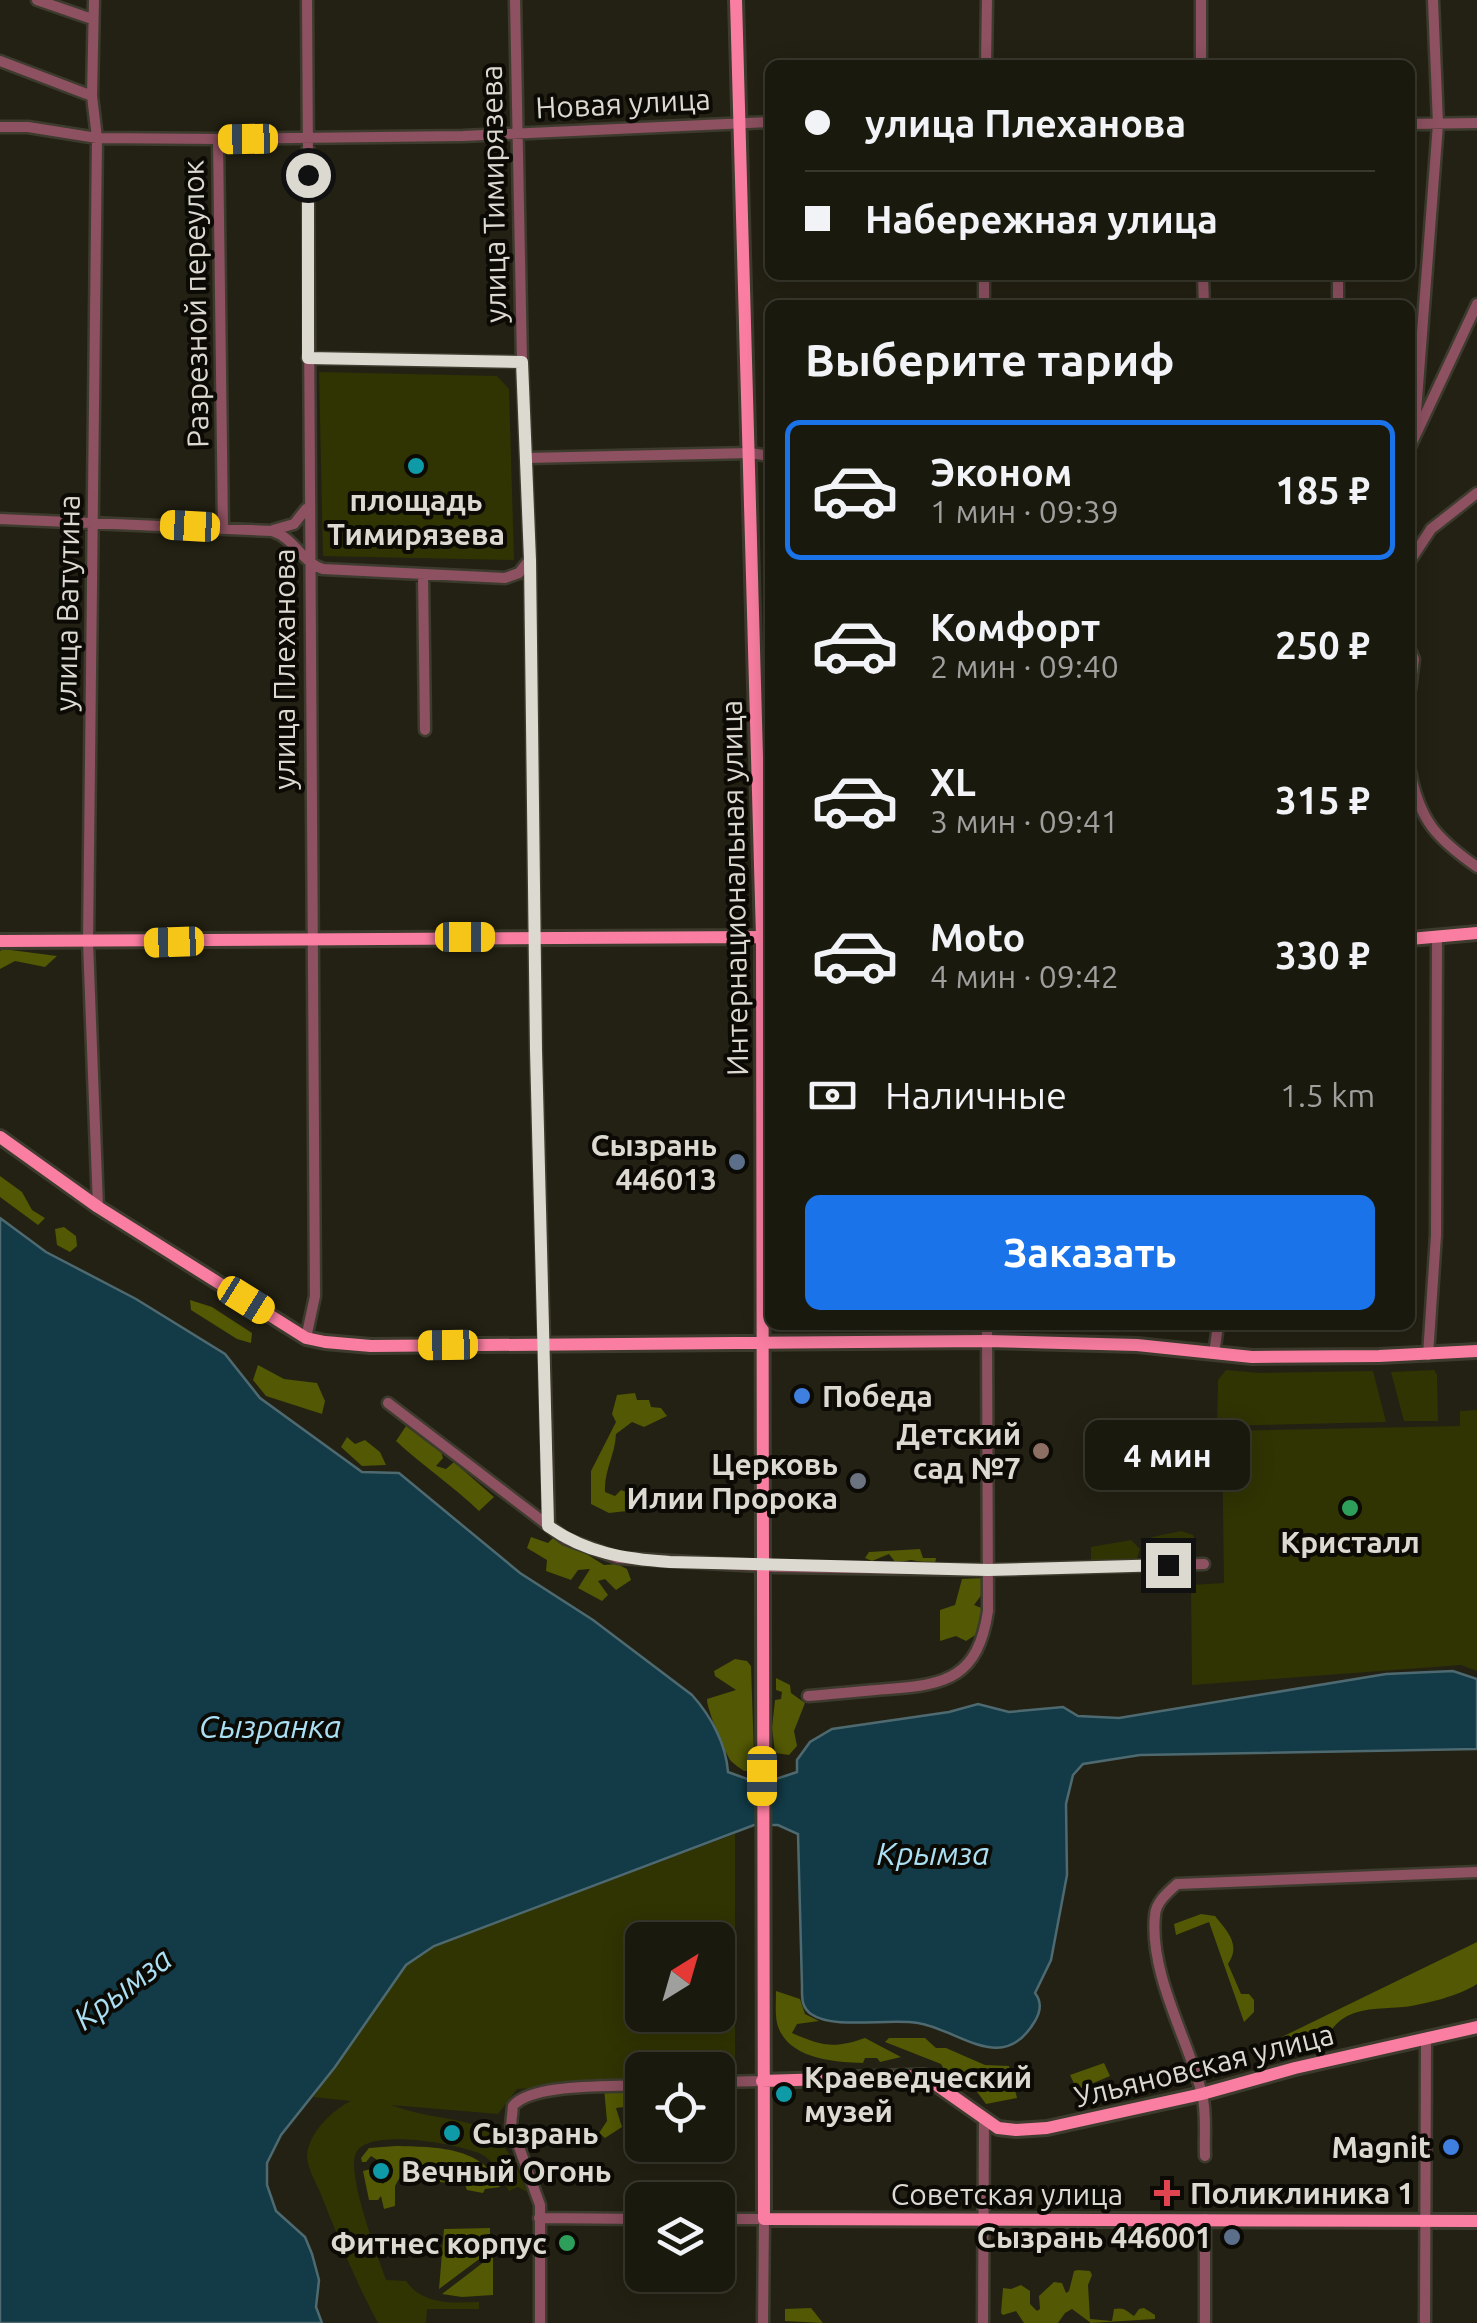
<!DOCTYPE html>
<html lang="ru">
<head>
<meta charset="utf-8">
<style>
	body { margin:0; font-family:Ubuntu,sans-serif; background:#232217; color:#f1f3f6; height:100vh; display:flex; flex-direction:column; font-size:38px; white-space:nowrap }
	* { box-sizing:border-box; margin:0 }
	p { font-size:32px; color:#9fa09e }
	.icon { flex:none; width:55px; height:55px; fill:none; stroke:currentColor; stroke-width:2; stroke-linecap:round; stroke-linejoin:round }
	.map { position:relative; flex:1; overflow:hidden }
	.details { position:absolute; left:765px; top:300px; width:650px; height:1030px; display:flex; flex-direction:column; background:#1a190e; border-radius:15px; box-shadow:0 5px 25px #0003,0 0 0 2px #38382e }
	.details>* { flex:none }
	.top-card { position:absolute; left:765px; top:60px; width:650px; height:220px; border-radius:15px; box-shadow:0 5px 25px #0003,0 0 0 2px #38382e; display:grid; align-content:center; height:220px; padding:0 40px; background:#1a190e }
	.needle { width:65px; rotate:37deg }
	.tools { position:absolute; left:625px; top:1922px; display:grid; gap:20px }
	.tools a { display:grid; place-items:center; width:110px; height:110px; border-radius:15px; background:#1a190e; box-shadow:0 5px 25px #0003,0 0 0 2px #38382e; font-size:50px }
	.end { position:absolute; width:45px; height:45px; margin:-22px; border:12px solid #dbd9d0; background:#111; box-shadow:0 0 0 5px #111 }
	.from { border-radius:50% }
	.bubble { position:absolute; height:70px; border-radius:15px; background:#1a190e; box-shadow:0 5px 25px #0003,0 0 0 2px #38382e; font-size:32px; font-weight:700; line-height:70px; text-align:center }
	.car { position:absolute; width:30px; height:60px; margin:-30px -15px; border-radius:12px; box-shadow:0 0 8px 2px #0007; background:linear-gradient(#f5c518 24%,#345 0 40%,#f5c518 0 76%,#345 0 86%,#f5c518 0) }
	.top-card b { display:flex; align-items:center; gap:35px; height:95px; font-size:38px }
	.top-card b+b { border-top:2px solid #38382e }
	.top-card i { width:25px; height:25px; background:#f1f3f6 }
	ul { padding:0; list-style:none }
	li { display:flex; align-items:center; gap:30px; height:140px; margin:0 20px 15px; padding:0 20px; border:5px solid transparent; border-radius:15px }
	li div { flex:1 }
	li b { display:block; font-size:38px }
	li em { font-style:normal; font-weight:700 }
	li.on { border-color:#1a73e8 }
	li>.icon { width:90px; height:90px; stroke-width:1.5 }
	h2 { padding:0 40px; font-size:45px; line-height:120px }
	.pay { display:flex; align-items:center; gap:25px; height:110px; padding:0 40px; font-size:38px }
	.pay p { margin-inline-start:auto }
	.button { display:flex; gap:20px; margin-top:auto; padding:20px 40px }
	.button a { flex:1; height:115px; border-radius:15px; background:#1a73e8; color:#fff; font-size:40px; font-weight:700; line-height:115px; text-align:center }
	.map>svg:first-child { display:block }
	.green { fill:#303403; fill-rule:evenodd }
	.forest { fill:#525803 }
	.water { fill:#123a47; stroke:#4e6a70; stroke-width:2.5 }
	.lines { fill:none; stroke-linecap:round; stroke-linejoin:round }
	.minor-casing { stroke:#3d3b2d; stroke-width:15 }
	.major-casing { stroke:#3d3b2d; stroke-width:18 }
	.minor { stroke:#8d5161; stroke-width:10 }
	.major { stroke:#fa7ea2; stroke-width:12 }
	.route { stroke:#dbd9d0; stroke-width:12 }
	.culture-dot { fill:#0f9aa8; stroke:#0b0a05; stroke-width:4 }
	.service-dot { fill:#5c6f8a; stroke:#0b0a05; stroke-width:4 }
	.shop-dot { fill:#3f7fe0; stroke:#0b0a05; stroke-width:4 }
	.education-dot { fill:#8d6e63; stroke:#0b0a05; stroke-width:4 }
	.worship-dot { fill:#6b7280; stroke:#0b0a05; stroke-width:4 }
	.leisure-dot { fill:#2e9e5b; stroke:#0b0a05; stroke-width:4 }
	.health-dot { fill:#e0444e; stroke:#0b0a05; stroke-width:4 }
	.labels { text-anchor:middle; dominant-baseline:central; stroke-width:8; stroke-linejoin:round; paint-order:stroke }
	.street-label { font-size:30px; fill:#dbd9d0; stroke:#0b0a05 }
	.poi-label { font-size:30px; font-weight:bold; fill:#dbd9d0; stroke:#0b0a05; text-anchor:end }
	.water-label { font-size:32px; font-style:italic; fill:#abe0f4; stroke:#0b0a05 }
</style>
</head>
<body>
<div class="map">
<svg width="1477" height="2323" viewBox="0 0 1477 2323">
	<rect width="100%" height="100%" fill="#232113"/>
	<!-- green -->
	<path class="green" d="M319,372L497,376L509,389L514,560L323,556Z
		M1226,1370L1260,1373L1373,1371L1386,1422L1217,1426L1218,1380Z
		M1434,1370L1437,1375L1438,1421H1404L1391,1372Z
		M1477,1410V1671L1461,1665L1192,1685L1191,1585L1224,1583L1222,1431L1460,1426V1411Z
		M1181,1531L1193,1535C1198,1545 1197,1551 1189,1559L1162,1561L1150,1554L1148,1545L1152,1537Z
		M1131,1540L1140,1549L1137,1558L1130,1561H1091V1547Z
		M735,1834V2075L718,2077V2070H642V2081L517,2089L498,2114L391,2105C461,2130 496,2104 527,2192L518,2187L509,2191C502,2178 495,2161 481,2154C459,2144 368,2127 356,2153C346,2174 378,2257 386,2280L406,2281C423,2305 452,2303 479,2302V2309H427L426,2323H378C355,2281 338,2237 320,2192C315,2181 307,2167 307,2155C309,2133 332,2110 351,2101L313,2097L406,1965L434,1946ZM642,1940H718V2015H642Z"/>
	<!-- forest -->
	<path class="forest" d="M3,949L57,956L45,967L15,961L0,969V951Z
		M0,1176L22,1192L32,1210L45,1218L38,1225L0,1197Z
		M64,1227L76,1236L77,1246L70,1252L57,1245L55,1229Z
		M190,1300L212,1307L252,1333L251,1343L237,1339L191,1310Z
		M258,1365L284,1379L317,1383L325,1401L322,1414L266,1396L253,1380Z
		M635,1393L637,1400H649L651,1407L661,1408L667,1416L644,1427L632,1422L616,1434C615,1456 604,1470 605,1492L615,1496L621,1490L629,1493L632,1500L627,1511L609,1513L591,1504V1471L616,1422L612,1414L617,1395Z
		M406,1426L431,1445L440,1448L443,1458L436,1466L446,1469L454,1462L494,1497L479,1511C453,1486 423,1466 396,1441Z
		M347,1437L355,1444L365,1440L380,1452L386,1465L362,1466L341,1447Z
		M556,1535L604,1565L617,1564L627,1569L631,1580L616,1590L605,1579L598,1581L608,1595L602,1601L578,1588L590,1569L578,1570L571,1580L546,1571L547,1560L527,1548L531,1537L548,1543Z
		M920,1549L923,1558H936L935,1564L911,1560L896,1563L889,1554L872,1561L865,1558L869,1552Z
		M984,1578L983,1593L974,1605L984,1609L977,1634L966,1641L956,1636L940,1641V1610L955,1605L962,1579Z
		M735,1659L747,1661L751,1666L754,1755L751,1771H744C740,1768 735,1765 731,1761C725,1753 706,1707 707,1699L736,1690L715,1676L714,1671Z
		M776,1678L790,1685L791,1693L805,1703L794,1731L797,1746L789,1755L775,1753L772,1728L775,1700L781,1699L782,1692L776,1690Z
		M1201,1914L1215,1916C1228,1932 1241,1945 1228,1964L1241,1994H1249L1254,2000V2012L1244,2022L1209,1922L1176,1935L1174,1924Z
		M1477,1942V1984C1459,1996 1426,2004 1404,2007C1383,2009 1362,2007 1344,2018C1335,2023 1330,2034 1321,2039C1309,2046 1265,2056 1255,2050Z
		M776,1991L800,1999L805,2014L819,2021L797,2024L792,2033C822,2046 834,2049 865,2038L901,2057L880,2062L877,2058H865L863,2063C834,2062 786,2059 777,2023C775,2013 776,2001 776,1991Z
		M889,2038H925L936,2048H946L985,2065L1009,2066L1017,2098L986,2104L975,2089L948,2076L941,2064L885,2042Z
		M1104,2063L1110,2076L1077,2090L1070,2075Z
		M604,2088H642V2105L616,2108L622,2127L605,2138L599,2133L607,2121Z
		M396,2146C434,2147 484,2146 500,2187L485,2189L483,2193L467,2190L465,2185L400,2177L395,2186V2206L384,2209L381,2196L378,2200H369L363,2171L371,2169L372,2176L383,2184L393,2170L371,2156L366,2162H362L361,2158L369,2148Z
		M490,2228V2251L439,2289L444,2229Z
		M493,2255V2295L462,2297L442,2294Z
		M1078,2270L1090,2271L1092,2275L1088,2285L1090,2319L1112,2321L1114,2309C1125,2307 1126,2311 1134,2316L1139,2309L1144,2308L1155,2315V2319L1091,2323L1072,2309L1065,2313L1058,2323H1024L1016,2311L1003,2315L1001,2313L1003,2288L1011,2289L1021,2285L1030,2291V2304L1037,2311L1040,2309L1039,2296L1054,2282L1062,2283L1066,2293L1069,2291L1074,2271Z
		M811,2308L823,2323L785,2321V2309Z"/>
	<!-- water -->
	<path class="water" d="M0,1218L46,1252L136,1299L225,1354L260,1398L362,1472L399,1473L520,1573L593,1620L692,1695C711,1716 726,1744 728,1772L761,1784L797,1772V1760L810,1742L832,1729L949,1712L978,1704L1009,1712L1063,1707L1078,1716L1119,1718L1386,1674L1453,1671L1477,1679V1749L1140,1755L1083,1764L1073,1775L1066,1804L1067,1875L1051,1960L1035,1993C1042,2002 1041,2011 1035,2021C1003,2076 960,2030 918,2023C889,2018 834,2030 811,2014C801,2007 802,1997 802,1986L798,1834L778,1825H754L434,1946L406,1965L335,2067L281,2135L267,2163V2185L276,2211L305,2237L312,2254L319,2280L316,2307L322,2323H0Z"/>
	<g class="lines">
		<defs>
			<path id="minor" d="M37,0L92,19
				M94,0L92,96L97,138L88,942L98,1207
				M515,0L522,362L530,559L536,1051L549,1526
				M0,61L92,96
				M986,65L987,0
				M1201,65V0
				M1410,124L1477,123
				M0,127H28L97,138L218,139L463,136L770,122
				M218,139L223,528
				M1203,275L1204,305
				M984,305V275
				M1338,305V275
				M308,358L522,362
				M1414,438L1438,124L1433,0
				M1410,447L1477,304
				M527,458L750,453L770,456
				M0,519L272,531C295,538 301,562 323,569L505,578L519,573L530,559
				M273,530L294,524L306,509
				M1410,561L1431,529L1477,493
				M423,574L425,730
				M1410,650L1414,659L1410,690
				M1410,771C1420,821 1436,838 1477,867
				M306,1338L315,1296L307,0
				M1214,1354L1218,1325
				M1428,1355L1436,1235L1437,939
				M388,1403L566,1539L618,1558L776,1567L988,1570L1204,1564
				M808,1696C834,1694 861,1691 888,1689C947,1685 978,1677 988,1611L987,1325
				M718,2082L762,2081
				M1205,2156C1204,2137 1207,2113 1202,2094C1188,2039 1149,1974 1155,1915C1156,1902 1168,1892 1177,1884L1477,1872
				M539,2218L642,2219
				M718,2219H764L763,2323
				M540,2323V2205L511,2125L513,2106C531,2083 613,2087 642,2085
				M983,2323L984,2118
				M1205,2323V2219
				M1425,2323L1426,2040"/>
			<path id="major" d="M736,0L762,937L764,2219L1477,2221
				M1410,939L1477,933
				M0,941L767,937
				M0,1137L98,1207L306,1338L325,1342L371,1346L987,1341L1137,1345L1252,1357L1379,1356L1477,1351
				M762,2081L924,2076L998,2128L1016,2130L1047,2128L1202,2094L1295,2068L1477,2027"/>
		</defs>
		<!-- minor casing -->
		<use href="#minor" class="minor-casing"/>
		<!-- major casing -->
		<use href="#major" class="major-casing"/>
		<!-- minor -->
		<use href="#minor" class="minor"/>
		<!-- major -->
		<use href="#major" class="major"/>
	</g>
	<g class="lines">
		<!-- route -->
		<path class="route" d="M308,175V358L522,362L530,560L536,1050L548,1526C586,1553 625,1559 670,1562L988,1570L1168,1565"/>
	</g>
	<!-- markers -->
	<g class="culture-dot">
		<circle cx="416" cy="466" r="10"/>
		<circle cx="784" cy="2094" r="10"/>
		<circle cx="452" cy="2133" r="10"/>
		<circle cx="381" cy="2171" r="10"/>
	</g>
	<g class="service-dot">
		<circle cx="737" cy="1162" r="10"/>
		<circle cx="1232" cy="2237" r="10"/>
	</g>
	<g class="shop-dot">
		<circle cx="802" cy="1396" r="10"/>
		<circle cx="1451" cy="2147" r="10"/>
	</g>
	<circle class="education-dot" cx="1041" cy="1451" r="10"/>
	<circle class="worship-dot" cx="858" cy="1481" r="10"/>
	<g class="leisure-dot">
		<circle cx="1350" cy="1508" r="10"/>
		<circle cx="567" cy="2243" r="10"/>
	</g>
	<path class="health-dot" d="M1162 2178h10v10h10v10h-10v10h-10v-10h-10v-10h10z"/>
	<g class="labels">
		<!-- street labels -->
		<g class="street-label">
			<text transform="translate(623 103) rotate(-3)">Новая улица</text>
			<text transform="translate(493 194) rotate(-91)">улица Тимирязева</text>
			<text transform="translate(195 304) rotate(-91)">Разрезной переулок</text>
			<text transform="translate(67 603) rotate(-89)">улица Ватутина</text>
			<text transform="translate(284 669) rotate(-90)">улица Плеханова</text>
			<text transform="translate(734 888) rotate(-91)">Интернациональная улица</text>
			<text transform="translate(1204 2065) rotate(-14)">Ульяновская улица</text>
			<text x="1007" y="2194">Советская улица</text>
		</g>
		<!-- poi labels -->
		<g class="poi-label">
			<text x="416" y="500" text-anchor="middle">площадь<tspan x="416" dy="34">Тимирязева</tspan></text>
			<text x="717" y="1145">Сызрань<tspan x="717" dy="34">446013</tspan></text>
			<text x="822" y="1396" text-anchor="start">Победа</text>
			<text x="1021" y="1434">Детский<tspan x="1021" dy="34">сад №7</tspan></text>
			<text x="838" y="1464">Церковь<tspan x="838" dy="34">Илии Пророка</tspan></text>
			<text x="1350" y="1542" text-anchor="middle">Кристалл</text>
			<text x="804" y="2077" text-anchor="start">Краеведческий<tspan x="804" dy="34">музей</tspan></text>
			<text x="472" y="2133" text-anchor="start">Сызрань</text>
			<text x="1431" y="2147">Magnit</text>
			<text x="401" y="2171" text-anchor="start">Вечный Огонь</text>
			<text x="1190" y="2193" text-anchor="start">Поликлиника 1</text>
			<text x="1212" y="2237">Сызрань 446001</text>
			<text x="547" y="2243">Фитнес корпус</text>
		</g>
		<!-- water labels -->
		<g class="water-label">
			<text x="270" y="1726">Сызранка</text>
			<text x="933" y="1853">Крымза</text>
			<text transform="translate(122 1988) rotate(-37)">Крымза</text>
		</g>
	</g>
</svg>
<div class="tools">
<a><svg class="needle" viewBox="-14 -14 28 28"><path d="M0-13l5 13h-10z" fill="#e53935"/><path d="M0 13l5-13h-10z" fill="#9fa09e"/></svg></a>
<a><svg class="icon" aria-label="locate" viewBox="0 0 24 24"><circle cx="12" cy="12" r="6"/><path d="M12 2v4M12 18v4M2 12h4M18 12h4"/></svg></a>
<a><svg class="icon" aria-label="layers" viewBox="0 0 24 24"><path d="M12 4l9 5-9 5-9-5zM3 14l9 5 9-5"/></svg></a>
</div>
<i class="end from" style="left:308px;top:175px"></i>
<i class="end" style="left:1168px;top:1565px"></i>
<div class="bubble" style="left:1085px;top:1420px;width:165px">4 мин</div>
<i class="car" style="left:248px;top:139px;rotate:269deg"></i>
<i class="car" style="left:190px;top:526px;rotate:273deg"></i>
<i class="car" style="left:465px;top:937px;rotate:90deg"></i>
<i class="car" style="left:174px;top:942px;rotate:268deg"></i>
<i class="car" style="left:246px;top:1300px;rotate:122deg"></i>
<i class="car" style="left:448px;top:1345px;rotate:269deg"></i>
<i class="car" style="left:762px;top:1776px;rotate:180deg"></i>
<div class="top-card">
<b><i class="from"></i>улица Плеханова</b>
<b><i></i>Набережная улица</b>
</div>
<section class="details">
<h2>Выберите тариф</h2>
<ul>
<li class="on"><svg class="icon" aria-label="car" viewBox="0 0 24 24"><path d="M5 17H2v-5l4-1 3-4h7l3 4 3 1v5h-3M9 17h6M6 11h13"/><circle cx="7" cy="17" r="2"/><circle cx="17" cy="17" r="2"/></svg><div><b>Эконом</b><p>1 мин · 09:39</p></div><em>185 ₽</em></li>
<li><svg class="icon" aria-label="car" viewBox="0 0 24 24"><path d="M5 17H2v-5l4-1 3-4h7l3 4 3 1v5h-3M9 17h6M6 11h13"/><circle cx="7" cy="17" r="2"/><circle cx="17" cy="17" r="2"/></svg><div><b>Комфорт</b><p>2 мин · 09:40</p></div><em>250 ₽</em></li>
<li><svg class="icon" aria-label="car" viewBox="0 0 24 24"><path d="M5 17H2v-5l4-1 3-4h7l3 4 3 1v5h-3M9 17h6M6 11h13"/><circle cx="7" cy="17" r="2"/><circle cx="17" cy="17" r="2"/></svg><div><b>XL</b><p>3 мин · 09:41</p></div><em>315 ₽</em></li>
<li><svg class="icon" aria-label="car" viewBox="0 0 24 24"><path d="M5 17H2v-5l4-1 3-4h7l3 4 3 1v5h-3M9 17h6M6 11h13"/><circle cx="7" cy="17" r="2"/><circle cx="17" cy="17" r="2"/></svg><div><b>Moto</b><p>4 мин · 09:42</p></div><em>330 ₽</em></li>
</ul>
<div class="pay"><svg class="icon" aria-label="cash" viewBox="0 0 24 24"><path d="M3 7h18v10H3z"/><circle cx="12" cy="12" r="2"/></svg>Наличные<p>1.5 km</p></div>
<div class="button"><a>Заказать</a></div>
</section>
</div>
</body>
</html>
